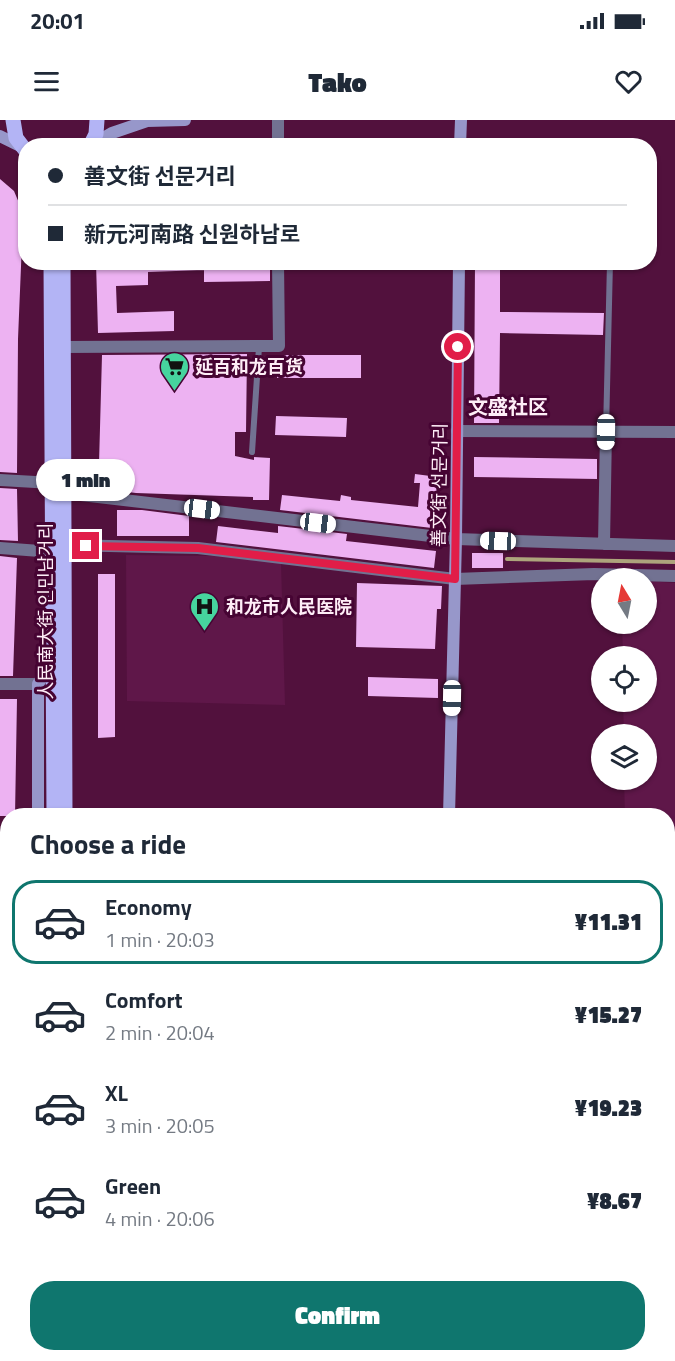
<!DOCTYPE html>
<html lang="en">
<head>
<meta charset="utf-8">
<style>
	body { margin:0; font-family:"Titillium Web","Noto Sans SC","Noto Sans KR",sans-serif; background:#f6f6f7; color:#1f2937; height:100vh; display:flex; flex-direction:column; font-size:22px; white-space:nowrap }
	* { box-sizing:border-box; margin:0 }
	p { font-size:20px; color:#747a83 }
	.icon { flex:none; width:33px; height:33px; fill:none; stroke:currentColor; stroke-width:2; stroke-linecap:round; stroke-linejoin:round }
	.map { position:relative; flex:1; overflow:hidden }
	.sheet { position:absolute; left:0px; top:688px; width:675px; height:554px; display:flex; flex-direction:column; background:#fff; border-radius:24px 24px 0 0; box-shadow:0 2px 4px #0004 }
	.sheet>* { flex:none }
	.guide { position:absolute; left:18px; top:18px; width:639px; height:132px; border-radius:24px; box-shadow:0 2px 4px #0004; display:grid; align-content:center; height:132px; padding:0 30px; background:#fff }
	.needle { width:39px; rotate:350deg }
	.tools { position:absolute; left:591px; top:448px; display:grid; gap:12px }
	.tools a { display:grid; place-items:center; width:66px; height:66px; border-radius:50%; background:#fff; box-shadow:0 2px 4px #0004; font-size:30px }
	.end { position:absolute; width:27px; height:27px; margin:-14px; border:8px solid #e11d48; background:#fff; box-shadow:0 0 0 3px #fff }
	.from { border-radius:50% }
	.bubble { position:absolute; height:42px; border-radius:21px; background:#fff; box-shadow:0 2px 4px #0004; font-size:20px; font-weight:800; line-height:42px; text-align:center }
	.car { position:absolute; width:18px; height:36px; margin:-18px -9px; border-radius:8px; box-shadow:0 0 4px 2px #0007; background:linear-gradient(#fff 24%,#345 0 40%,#fff 0 76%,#345 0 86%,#fff 0) }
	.guide b { display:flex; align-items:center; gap:21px; height:57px; font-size:22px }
	.guide b+b { border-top:2px solid #e0e1e3 }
	.guide i { width:15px; height:15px; background:#1f2937 }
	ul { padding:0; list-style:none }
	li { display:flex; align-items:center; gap:18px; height:84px; margin:0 12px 9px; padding:0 18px; border:3px solid transparent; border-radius:24px }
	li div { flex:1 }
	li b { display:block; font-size:22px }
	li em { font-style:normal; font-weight:800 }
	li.current { border-color:#0f766e }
	li>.icon { width:54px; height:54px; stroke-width:1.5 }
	h2 { padding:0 30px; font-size:27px; line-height:72px }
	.action { display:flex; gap:12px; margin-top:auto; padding:12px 30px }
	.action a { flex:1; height:69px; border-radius:24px; background:#0f766e; color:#fff; font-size:24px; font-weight:800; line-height:69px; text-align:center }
	.status { display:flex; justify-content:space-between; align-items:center; height:42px; padding:0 30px; background:#fff; direction:ltr }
	.status svg { height:16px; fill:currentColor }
	header { display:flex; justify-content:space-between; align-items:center; height:78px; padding:0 30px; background:#fff; font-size:27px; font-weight:800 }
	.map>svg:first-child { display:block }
	.built { fill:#5f1749 }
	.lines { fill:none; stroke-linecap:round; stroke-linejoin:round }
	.stream { stroke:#ada47c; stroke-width:4 }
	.building { fill:#edb2f2 }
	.lane { stroke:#727292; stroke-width:6 }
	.street { stroke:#727292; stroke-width:12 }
	.secondary { stroke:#9797ca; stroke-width:12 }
	.primary { stroke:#b3b4f5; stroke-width:15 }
	.route { stroke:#e11d48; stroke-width:8 }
	.labels { text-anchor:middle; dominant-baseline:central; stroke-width:6; stroke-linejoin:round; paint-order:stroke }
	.poi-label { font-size:18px; font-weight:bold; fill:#feeef7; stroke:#460433; text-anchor:start }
	.street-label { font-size:18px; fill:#feeef7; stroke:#460433 }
	.neighbourhood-label { font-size:20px; font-weight:bold; fill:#feeef7; stroke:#460433 }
</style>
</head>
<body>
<div class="status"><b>20:01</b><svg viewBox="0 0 49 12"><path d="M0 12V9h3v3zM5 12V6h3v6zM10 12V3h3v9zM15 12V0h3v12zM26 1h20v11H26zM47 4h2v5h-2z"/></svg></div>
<header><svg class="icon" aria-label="menu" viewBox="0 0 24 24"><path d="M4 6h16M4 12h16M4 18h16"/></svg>Tako<svg class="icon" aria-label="heart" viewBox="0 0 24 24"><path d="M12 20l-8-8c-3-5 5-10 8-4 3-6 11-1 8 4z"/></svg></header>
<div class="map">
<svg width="675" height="1241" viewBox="0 0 675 1241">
	<rect width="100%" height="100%" fill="#52113d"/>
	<!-- built -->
	<path class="built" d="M126,435L213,436L281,443L285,585L127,581Z
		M647,461L675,463V838L668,854V696H625L624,660H646V615H624L623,582H646V537H623L622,504H646Z"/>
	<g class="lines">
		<!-- stream -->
		<path class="stream" d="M507,439L675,442"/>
	</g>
	<!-- building -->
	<path class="building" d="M0,59L14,71L22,90L23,98L18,219L17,353L0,352Z
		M96,142H204V150L148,152V165L116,166L117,193L174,191V211L98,213Z
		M204,142H270V161L204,162Z
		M475,142H500V192L604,193L603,215L500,213L499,303H474Z
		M247,234L246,312H235V336L254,340V337L270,338L269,380H253V377L136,373L112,370L104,363L100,356L99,344L102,235Z
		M277,235H361V258H277Z
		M276,296L347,298L346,317L275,315Z
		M474,337L597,339V359L474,357Z
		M415,354L438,357L432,408L280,390L282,375L340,381L341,375L351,377V380L418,387L420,363H414Z
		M0,368L17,369L18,421L0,420Z
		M117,390H142L189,396V416H117Z
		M218,406L278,413V406L347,414L346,421L436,431L434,448L216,422Z
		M472,433H503V448H472Z
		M0,436L17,438L13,556H0Z
		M98,454H115V617L98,618Z
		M357,463L442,466L441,489H437L435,529L356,527Z
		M368,557L438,559V578L368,576Z
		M0,579H17L15,696H0Z"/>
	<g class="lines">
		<!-- lane -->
		<path class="lane" d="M606,311L610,142
			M252,332L259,227"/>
		<!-- street -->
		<path class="street" d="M278,0V26
			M63,227L279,226L278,142
			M457,311L675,312
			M0,360L53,363
			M64,373L456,419L675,426
			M604,424L606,312
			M64,425L198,428L455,459L594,454L675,456
			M0,428L53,432
			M0,564H38
			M0,1124H8
			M668,1211L675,1203
			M474,1234L508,1241
			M219,1241V1234
			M245,1241L302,1234
			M391,1241L392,1234
			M611,1241L635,1234"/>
		<!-- secondary -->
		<path class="secondary" d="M0,16L22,27
			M90,26L112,13L147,1L185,0
			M460,26L461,0
			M38,696V564L53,540
			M449,696L456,419L459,142
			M668,870H675
			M0,882H8
			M38,1241V1234"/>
		<!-- primary -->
		<path class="primary" d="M13,0L16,18L26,31
			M90,26L96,14L97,0
			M51,142L54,696
			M63,142L65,696
			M54,1234V1241
			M65,1241V1234"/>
	</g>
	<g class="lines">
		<!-- route -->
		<path class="route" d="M86,426L198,428L455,459L458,227"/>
	</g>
	<!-- icons -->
	<defs>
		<symbol id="supermarket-pin" viewBox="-11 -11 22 30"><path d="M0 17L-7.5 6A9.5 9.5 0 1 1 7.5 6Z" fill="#46d49e" stroke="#460433"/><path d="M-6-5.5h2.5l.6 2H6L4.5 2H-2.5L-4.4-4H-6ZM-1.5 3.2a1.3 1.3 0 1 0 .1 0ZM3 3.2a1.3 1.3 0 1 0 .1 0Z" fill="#111"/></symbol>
		<symbol id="hospital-pin" viewBox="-11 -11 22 30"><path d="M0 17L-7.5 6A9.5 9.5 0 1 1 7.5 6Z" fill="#46d49e" stroke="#460433"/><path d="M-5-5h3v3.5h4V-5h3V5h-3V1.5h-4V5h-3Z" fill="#111"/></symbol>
	</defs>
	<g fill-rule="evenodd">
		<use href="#supermarket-pin" x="158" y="230" width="33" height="45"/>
		<use href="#hospital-pin" x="188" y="470" width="33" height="45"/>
	</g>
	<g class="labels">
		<!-- poi labels -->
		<g class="poi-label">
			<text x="195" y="246">延百和龙百货</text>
			<text x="226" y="486">和龙市人民医院</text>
		</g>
		<!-- street labels -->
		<g class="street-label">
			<text transform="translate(439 365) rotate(-89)">善文街 선문거리</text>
			<text transform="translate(45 491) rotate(-90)">人民南大街 인민남거리</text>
		</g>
		<!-- neighbourhood labels -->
		<g class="neighbourhood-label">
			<text x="508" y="286">文盛社区</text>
		</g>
	</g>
</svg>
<div class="tools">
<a><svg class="needle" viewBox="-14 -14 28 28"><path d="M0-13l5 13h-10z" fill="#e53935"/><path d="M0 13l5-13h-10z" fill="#747a83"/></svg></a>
<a><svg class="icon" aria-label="locate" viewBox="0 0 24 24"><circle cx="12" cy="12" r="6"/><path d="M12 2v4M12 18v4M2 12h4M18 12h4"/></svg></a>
<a><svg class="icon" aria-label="layers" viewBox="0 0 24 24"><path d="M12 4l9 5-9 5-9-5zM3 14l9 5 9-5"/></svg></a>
</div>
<i class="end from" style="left:458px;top:227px"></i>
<i class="end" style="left:86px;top:426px"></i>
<div class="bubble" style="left:36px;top:339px;width:99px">1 min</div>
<i class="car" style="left:606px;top:312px;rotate:181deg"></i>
<i class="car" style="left:202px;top:389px;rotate:97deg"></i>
<i class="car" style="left:318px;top:403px;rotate:97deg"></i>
<i class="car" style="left:498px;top:421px;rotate:272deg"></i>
<i class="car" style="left:452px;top:578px;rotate:181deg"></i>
<div class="guide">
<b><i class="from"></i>善文街 선문거리</b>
<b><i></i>新元河南路 신원하남로</b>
</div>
<section class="sheet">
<h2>Choose a ride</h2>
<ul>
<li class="current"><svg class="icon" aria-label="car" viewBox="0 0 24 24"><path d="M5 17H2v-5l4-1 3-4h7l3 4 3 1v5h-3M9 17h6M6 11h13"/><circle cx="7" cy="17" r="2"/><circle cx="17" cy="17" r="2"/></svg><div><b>Economy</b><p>1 min · 20:03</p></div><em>¥11.31</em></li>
<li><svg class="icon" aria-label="car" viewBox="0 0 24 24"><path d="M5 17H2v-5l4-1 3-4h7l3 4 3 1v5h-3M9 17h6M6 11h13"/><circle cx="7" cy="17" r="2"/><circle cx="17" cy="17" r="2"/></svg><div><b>Comfort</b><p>2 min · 20:04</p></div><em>¥15.27</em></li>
<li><svg class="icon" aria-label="car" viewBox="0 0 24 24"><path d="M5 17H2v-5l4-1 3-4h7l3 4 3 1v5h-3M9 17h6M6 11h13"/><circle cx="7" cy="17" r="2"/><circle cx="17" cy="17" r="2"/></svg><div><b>XL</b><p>3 min · 20:05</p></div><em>¥19.23</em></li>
<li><svg class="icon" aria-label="car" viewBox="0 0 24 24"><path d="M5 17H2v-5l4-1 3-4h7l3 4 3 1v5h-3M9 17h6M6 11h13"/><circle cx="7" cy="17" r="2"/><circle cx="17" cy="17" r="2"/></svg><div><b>Green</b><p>4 min · 20:06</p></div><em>¥8.67</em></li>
</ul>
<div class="action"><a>Confirm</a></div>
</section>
</div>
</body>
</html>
